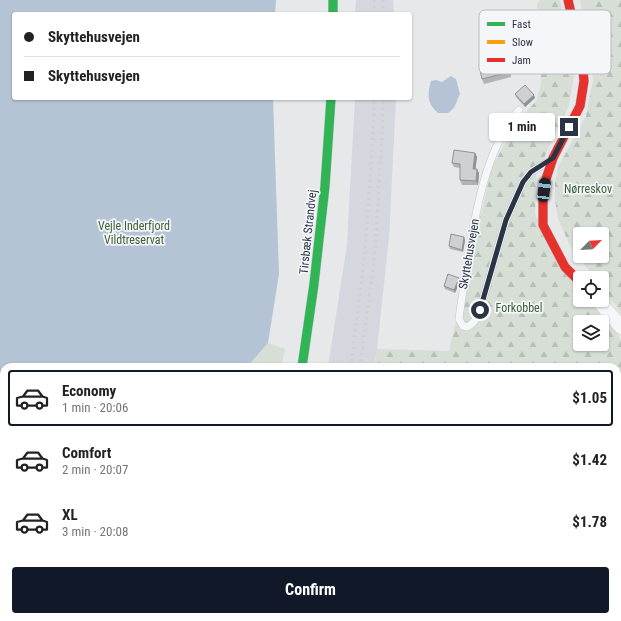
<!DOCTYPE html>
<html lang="en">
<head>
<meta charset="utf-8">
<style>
	body { margin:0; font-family:"Roboto Condensed",sans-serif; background:#f6f6f6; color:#222; height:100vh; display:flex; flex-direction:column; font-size:15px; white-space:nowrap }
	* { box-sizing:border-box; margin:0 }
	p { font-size:13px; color:#767676 }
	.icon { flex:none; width:22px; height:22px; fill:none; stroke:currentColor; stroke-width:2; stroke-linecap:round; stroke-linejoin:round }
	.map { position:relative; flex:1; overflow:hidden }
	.details { position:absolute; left:0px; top:363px; width:621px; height:258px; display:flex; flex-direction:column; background:#fff; border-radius:12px 12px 0 0; box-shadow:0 1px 3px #0004 }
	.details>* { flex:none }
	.guide { position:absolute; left:12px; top:12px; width:400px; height:88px; border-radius:4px; box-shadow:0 1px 3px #0004; display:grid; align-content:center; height:88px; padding:0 12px; background:#fff }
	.needle { width:26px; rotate:66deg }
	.buttons { position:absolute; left:573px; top:227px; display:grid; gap:8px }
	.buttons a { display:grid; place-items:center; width:36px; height:36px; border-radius:4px; background:#fff; box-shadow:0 1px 3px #0004; font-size:20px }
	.end { position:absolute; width:18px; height:18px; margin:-9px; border:5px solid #2b3445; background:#fff; box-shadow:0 0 0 2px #fff }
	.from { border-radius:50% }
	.bubble { position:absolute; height:28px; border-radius:4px; background:#fff; box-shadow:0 1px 3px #0004; font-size:13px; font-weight:700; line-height:28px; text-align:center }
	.car { position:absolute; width:12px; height:24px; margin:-12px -6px; border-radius:5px; box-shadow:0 0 3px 1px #0007; background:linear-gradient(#222 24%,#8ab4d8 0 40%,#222 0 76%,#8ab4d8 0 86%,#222 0) }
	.guide b { display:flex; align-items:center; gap:14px; height:38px; font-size:15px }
	.guide b+b { border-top:1px solid #e0e0e0 }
	.guide i { width:10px; height:10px; background:#222 }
	ul { padding:7px 0 0; list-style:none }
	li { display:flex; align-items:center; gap:12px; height:56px; margin:0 8px 6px; padding:0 4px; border:2px solid transparent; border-radius:4px }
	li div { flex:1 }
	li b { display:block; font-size:15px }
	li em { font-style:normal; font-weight:700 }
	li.active { border-color:#111827 }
	li>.icon { width:36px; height:36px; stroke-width:1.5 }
	.cta { display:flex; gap:8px; margin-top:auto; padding:8px 12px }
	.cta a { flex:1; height:46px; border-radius:4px; background:#111827; color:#fff; font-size:16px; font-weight:700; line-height:46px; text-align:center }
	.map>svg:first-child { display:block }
	.built { fill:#d4d7dd }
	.forest { fill:url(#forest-firs); fill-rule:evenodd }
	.green { fill:#d6ded6 }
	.water { fill:#b4c4d5 }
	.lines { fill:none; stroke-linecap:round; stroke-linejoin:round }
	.lane-casing { stroke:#c4c6c8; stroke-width:8 }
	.street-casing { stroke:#c4c6c8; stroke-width:15 }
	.fast-casing { stroke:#c4c6c8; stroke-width:10 }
	.slow-casing { stroke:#c4c6c8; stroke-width:10 }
	.jam-casing { stroke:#c4c6c8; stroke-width:10 }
	.lane { stroke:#f5f6f7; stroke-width:7 }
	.street { stroke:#f5f6f7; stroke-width:14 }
	.fast { stroke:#30b455; stroke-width:9 }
	.slow { stroke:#ff9f0a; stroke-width:9 }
	.jam { stroke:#e5322d; stroke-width:9 }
	.rail { stroke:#cecfd2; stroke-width:3; stroke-dasharray:2 4; stroke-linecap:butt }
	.wall { fill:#b1b3b5 }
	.shaded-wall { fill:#909294 }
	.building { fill:#ced0d3; stroke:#909294 }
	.route { stroke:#2b3445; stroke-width:5 }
	.labels { text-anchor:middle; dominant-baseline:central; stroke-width:3.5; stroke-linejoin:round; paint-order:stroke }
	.park-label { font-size:12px; fill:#3f6138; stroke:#f4f6f9 }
	.street-label { font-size:12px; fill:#2b3445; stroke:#f4f6f9 }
	.key { fill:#f4f6f9; stroke:#b8bcc3; stroke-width:1 }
	.key-label { font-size:11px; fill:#2b3445 }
</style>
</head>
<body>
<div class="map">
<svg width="621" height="621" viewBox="0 0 621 621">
	<defs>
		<pattern id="forest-firs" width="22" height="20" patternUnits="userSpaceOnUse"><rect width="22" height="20" fill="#d6ded6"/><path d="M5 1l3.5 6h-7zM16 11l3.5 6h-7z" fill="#b8bfb9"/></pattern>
	</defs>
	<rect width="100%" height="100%" fill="#e6e8ea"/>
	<!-- built -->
	<path class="built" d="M356,0H393L394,14H355Z
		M355,98H396L389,237L377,349L374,367H328L347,245Z
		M281,617H322L321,621H280Z"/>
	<!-- forest -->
	<path class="forest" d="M540,0H560L570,43L574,75L569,105L536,175L535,214L580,289V300H590L616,331L621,341V461L617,470V367H374L377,349L449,351L492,167L517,122L537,100L541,82L537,4ZM580,322H602V344H580Z
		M580,0H621V313L602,287V278H595L571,248L558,219L555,200V183L558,167L586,116L593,80L590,51ZM580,234H602V256H580Z
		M322,617H607V621H321Z"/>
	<!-- green -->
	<path class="green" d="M268,343L285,349L281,367H247Z
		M392,617H617L621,621H383Z"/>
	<!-- water -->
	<path class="water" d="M0,0H276L275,14H14V98H273L279,274L268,343L247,367H4V561L0,564Z
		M451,76L456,79L460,94L454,108L448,113H438C427,103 427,95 431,81L436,80L442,82Z"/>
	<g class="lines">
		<defs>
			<path id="lane" d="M519,110C486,148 475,213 468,262C465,281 461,300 459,319L463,326L466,327C474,325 477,317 480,310L506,220L523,182L531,172L548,162"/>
			<path id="street" d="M598,300L621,327"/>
			<path id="fast" d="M333,0V14
				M302,367L314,284L325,186L331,98"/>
			<path id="slow" d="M247,621L248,617"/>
			<path id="jam" d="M568,0L582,60L584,81L580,106L553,158L546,179L543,200V225L565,267L580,282
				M618,621L621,515"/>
		</defs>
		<!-- lane casing -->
		<use href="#lane" class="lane-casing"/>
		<!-- street casing -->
		<use href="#street" class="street-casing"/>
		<!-- fast casing -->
		<use href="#fast" class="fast-casing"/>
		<!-- slow casing -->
		<use href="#slow" class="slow-casing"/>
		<!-- jam casing -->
		<use href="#jam" class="jam-casing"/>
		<!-- lane -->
		<use href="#lane" class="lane"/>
		<!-- street -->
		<use href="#street" class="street"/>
		<!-- fast -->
		<use href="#fast" class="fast"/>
		<!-- slow -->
		<use href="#slow" class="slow"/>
		<!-- jam -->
		<use href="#jam" class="jam"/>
		<!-- rail -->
		<path class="rail" d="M374,0V14
			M383,0V14
			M351,367L365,252L374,120V98
			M360,367L375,252L383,118V98
			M297,621L298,617
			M307,621L308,617"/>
	</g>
	<!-- wall -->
	<path class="wall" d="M506,54L511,77L484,84L482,79L484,64Z
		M515,94L535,98L525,107L516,97Z
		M475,153L477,157L475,169L479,173L478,185H462L460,180V168L454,167L452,163Z
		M464,237L465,240L463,252L450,249L449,246Z
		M459,278L460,281L455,293L445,289L444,286Z"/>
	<!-- shaded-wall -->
	<path class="shaded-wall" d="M504,48L506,54L511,77L509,72Z
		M534,95L535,98L525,107L524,104Z
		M475,153L477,157L475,173L473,169Z
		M477,169L479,173L478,185L476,181Z
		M464,237L465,240L463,252L462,250Z
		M459,278L460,281L455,293L454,290Z"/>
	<!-- building -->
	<path class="building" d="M504,48L509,72L482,79L479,65L484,64L482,55Z
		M525,85L534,95L524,104L515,94Z
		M454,150L475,153L473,169H477L476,181L460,180V164L452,163Z
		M451,234L464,237L462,250L449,246Z
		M448,274L459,278L454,290L444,286Z
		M159,617H213L215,621H157Z"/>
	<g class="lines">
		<!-- route -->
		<path class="route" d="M480,310L506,220L523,182L531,172L553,158L569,127"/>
	</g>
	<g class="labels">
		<!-- park labels -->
		<g class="park-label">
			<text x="588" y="189">Nørreskov</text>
			<text x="134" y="226">Vejle Inderfjord<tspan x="134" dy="14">Vildtreservat</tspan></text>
			<text x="519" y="308">Forkobbel</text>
		</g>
		<!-- street labels -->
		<g class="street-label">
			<text transform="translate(308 232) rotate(-84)">Tirsbæk Strandvej</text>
			<text transform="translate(469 254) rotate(-80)">Skyttehusvejen</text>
		</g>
	</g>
	<!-- legend -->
	<rect x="479" y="10" width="132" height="64" rx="6" class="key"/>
	<rect x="487" y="22" width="18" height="4" fill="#30b455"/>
	<rect x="487" y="40" width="18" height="4" fill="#ff9f0a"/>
	<rect x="487" y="58" width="18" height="4" fill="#e5322d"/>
	<g class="key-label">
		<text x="512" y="28">Fast</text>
		<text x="512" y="46">Slow</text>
		<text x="512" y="64">Jam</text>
	</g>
</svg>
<div class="buttons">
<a><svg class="needle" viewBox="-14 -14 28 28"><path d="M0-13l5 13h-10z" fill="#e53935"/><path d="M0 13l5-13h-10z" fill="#767676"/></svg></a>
<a><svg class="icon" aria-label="locate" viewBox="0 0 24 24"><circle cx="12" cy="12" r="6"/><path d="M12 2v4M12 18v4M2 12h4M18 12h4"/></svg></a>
<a><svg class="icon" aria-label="layers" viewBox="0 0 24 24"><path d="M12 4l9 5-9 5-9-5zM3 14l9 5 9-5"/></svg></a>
</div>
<i class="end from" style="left:480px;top:310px"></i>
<i class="end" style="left:569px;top:127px"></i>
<div class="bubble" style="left:489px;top:113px;width:66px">1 min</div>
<i class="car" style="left:544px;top:190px;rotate:7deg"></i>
<div class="guide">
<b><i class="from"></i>Skyttehusvejen</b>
<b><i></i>Skyttehusvejen</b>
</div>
<section class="details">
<ul>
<li class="active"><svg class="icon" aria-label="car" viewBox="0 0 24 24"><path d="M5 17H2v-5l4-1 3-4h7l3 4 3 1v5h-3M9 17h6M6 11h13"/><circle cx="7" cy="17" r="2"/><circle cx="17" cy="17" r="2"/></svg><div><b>Economy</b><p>1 min · 20:06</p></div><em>$1.05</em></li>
<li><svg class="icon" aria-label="car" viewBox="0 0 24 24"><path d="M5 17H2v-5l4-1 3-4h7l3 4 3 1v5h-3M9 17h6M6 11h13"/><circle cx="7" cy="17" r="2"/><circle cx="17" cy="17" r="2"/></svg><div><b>Comfort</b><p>2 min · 20:07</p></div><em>$1.42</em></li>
<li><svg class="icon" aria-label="car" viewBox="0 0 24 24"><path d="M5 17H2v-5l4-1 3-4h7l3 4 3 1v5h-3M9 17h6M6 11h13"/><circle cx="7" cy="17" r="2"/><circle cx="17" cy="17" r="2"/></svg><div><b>XL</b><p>3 min · 20:08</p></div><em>$1.78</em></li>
</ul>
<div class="cta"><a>Confirm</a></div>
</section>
</div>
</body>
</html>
